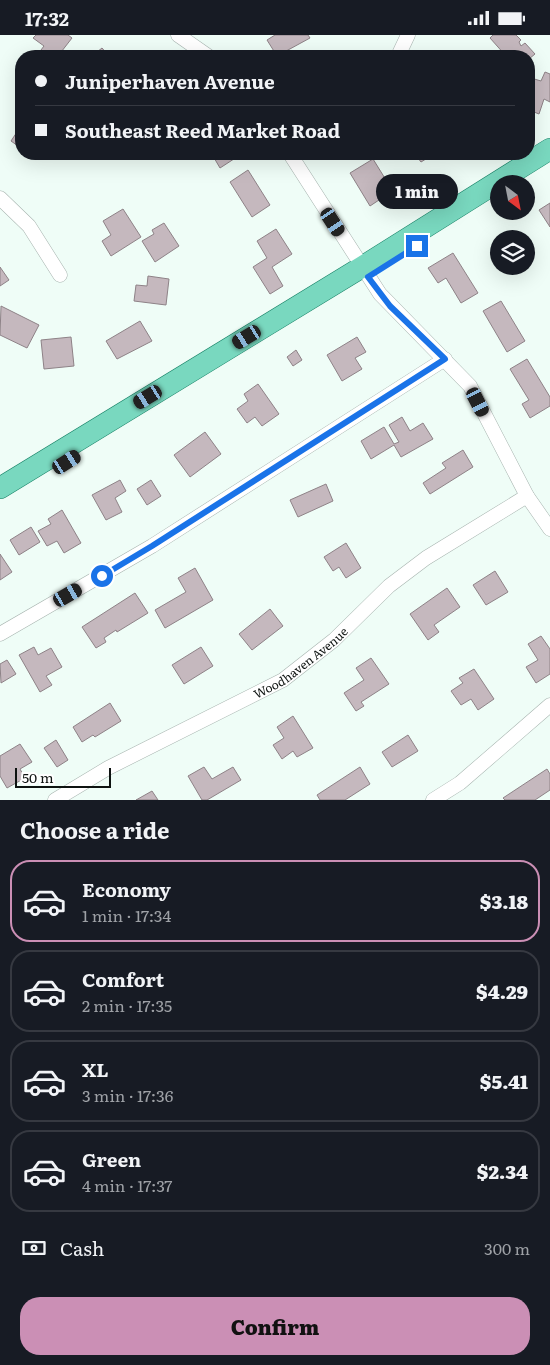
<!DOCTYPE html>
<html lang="en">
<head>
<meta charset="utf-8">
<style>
	body { margin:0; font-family:Literata,serif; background:#20242c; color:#f1f3f6; height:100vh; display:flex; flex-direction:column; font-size:19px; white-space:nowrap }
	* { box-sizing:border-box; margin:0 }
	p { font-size:16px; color:#9ea1a6 }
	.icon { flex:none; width:28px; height:28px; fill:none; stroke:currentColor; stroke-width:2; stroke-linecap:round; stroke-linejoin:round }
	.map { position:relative; height:765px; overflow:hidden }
	.drawer { display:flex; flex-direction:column; background:#171b24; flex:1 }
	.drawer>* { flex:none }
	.hud { position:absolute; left:15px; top:15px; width:520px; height:110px; border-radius:20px; box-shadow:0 5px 20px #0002; display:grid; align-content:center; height:110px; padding:0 20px; background:#171b24 }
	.needle { width:32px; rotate:148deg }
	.tools { position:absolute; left:490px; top:140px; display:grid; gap:10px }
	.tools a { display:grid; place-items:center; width:45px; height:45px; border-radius:50%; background:#171b24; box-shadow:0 5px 20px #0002; font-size:25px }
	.scale { position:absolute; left:15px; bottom:12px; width:96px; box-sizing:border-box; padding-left:5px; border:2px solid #0e1311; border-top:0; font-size:14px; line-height:18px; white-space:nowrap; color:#0e1311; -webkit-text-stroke:4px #fff; paint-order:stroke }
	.end { position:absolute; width:22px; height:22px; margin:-11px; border:6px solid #1a73e8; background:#fff; box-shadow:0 0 0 2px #fff }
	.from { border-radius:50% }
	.bubble { position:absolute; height:35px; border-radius:18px; background:#171b24; box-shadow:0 5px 20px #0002; font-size:16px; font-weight:800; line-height:35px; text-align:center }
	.car { position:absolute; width:15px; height:30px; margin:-15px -8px; border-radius:6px; box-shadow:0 0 4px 1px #0007; background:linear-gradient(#222 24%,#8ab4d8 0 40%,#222 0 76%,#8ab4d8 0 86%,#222 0) }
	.hud b { display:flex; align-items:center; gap:18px; height:48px; font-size:19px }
	.hud b+b { border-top:1px solid #363941 }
	.hud i { width:12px; height:12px; background:#f1f3f6 }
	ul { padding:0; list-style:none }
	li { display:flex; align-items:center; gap:15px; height:82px; margin:0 10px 8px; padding:0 10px; border:2px solid #363941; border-radius:20px }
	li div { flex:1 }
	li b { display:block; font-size:19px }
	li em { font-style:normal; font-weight:800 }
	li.selected { border-color:#cb8fb5 }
	li>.icon { width:45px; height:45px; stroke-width:1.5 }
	h2 { padding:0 20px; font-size:22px; line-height:60px }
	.pay { display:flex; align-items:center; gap:12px; height:55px; padding:0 20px; font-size:19px }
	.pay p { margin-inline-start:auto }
	.button { display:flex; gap:10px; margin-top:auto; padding:10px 20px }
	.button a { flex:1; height:58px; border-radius:20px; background:#cb8fb5; color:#111; font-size:20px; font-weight:800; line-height:58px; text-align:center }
	.status { display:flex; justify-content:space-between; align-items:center; height:35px; padding:0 25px; background:#171b24; direction:ltr }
	.status svg { height:14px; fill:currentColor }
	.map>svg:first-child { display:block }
	.building { fill:#c5b8be; stroke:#8e8287 }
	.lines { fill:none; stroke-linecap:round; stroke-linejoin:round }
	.street-casing { stroke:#a6b3ae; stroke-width:15 }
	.primary-casing { stroke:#198267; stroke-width:22 }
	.street { stroke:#fff; stroke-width:14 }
	.primary { stroke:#79d8bf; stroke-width:21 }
	.route { stroke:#1a73e8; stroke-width:6 }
	.labels { text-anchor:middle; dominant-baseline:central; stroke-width:4.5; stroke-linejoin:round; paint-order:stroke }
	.street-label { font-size:12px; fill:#0e1311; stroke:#fff }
</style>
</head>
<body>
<div class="status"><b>17:32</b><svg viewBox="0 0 49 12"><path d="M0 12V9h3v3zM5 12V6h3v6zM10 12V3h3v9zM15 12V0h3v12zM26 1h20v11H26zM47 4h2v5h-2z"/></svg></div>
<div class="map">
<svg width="550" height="765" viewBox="0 0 550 765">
	<rect width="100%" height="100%" fill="#effdf7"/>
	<!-- building -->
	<path class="building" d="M36,0H68L72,3L58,21H49L41,15L44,11L33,3Z
		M275,0H308L310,3L277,21L267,5Z
		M493,0H516L521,5L519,7L521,11L525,8L535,19L529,24V21H506L490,3Z
		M102,13L109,21H92Z
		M545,37L550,39V67L544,64L539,79L529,75V48L531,43L541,46Z
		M21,91V113L11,106Z
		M205,119H240V120L220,133L213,121L208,124Z
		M415,119H434L421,127Z
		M373,124L386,145L378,150L385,161L370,171L350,138Z
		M248,135L270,170L252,182L230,147Z
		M550,168V192L539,175Z
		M123,174L141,202L111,221L102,206L111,200L103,186Z
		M164,188L179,211L155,227L142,206L154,199L152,195Z
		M276,194L292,219L272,232L283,251L270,259L253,232L267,223L257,206Z
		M453,218L478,258L461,268L446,243L438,248L428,233Z
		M0,232L9,245L0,251Z
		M148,241L169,244L166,270L134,266L136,250L147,251Z
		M501,266L525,306L507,317L483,276Z
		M1,271L39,290L27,313L0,300Z
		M140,286L152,306L117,324L106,306Z
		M71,302L74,331L44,334L41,305Z
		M357,302L366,317L355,323L362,334L342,346L327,320Z
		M296,315L302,325L293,331L287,322Z
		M527,324L550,362V371L530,383L522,369L529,365L510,334Z
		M258,349L279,379L262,391L255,382L247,388L237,374L248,366L244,359Z
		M402,382L410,396L423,388L433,404L401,422L394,410L371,424L361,406L384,392L394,409L399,407L389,390Z
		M205,397L221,419L190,442L174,420Z
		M463,415L473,432L430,459L423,448L446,433L442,428Z
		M120,445L126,456L115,463L122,477L106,485L92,460Z
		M151,445L161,461L147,470L137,454Z
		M326,449L333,466L298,482L290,465Z
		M62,475L81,508L64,518L57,506L47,511L38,496L51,489L48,484Z
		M31,492L40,507L19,520L10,505Z
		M346,508L361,533L346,543L339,532L333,536L324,522Z
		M0,519L12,537L0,545Z
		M195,533L213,565L165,593L155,575L186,557L178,543Z
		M495,536L508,557L486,570L473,550Z
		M447,553L460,572L434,590L439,597L428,605L410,579Z
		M135,558L148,578L117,597L116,595L104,603L106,607L96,613L82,592Z
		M270,574L283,591L252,615L239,599Z
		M541,601L550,614V639L536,648L526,632L538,625L528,609Z
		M34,612L38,620L51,613L62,632L46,641L52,650L40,657L19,620Z
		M201,612L213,631L184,649L172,630Z
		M371,623L389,649L361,667L364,671L356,676L344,658L364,645L356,633Z
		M7,625L16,639L1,648L0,629Z
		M474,634L494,664L478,675L471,664L461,670L451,656L463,648L459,643Z
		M110,668L121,686L95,702L93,700L82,707L73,692Z
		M293,681L313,713L297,722L293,716L282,724L273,710L284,703L277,692Z
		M408,700L418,716L392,732L382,717Z
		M56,705L68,725L57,732L44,713Z
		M20,709L32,727L20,734L25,743L7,753L0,741V721Z
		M204,732L212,744L233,732L241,745L207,765H202L188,741Z
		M360,732L370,749L345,765H320L317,760Z
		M547,734L550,739V755L535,765H505L503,763Z
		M152,756L158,765H136Z"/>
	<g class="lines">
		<defs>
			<g id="street">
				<path d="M178,0L208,21"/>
				<path d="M398,21L408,0"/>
				<path d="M290,119L380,259L470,351L527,461L550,494"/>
				<path d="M0,163L29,191L60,240"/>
				<path d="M0,599L152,511L445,324"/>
				<path id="s1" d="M55,765L108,733L283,645L334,605L389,551L426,523L527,461"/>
				<path d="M433,765L460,748L550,670"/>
			</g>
			<path id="primary" d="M0,453L362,232L550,114"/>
		</defs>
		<!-- street casing -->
		<use href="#street" class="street-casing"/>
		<!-- primary casing -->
		<use href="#primary" class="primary-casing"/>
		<!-- street -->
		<use href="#street" class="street"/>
		<!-- primary -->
		<use href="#primary" class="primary"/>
	</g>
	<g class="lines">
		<!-- route -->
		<path class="route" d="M102,541L152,511L445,324L390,271L368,242L417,211"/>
	</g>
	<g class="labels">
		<!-- street labels -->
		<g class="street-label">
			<text stroke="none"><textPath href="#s1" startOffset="282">Woodhaven Avenue</textPath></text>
		</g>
	</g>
</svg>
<div class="tools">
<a><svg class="needle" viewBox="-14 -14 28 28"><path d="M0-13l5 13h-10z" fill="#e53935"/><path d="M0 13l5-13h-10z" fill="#9ea1a6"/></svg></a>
<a><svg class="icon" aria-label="layers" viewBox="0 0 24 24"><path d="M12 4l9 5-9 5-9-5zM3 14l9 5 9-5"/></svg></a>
</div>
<div class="scale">50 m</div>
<i class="end from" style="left:102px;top:541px"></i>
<i class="end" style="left:417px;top:211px"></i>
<div class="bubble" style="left:376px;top:139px;width:82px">1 min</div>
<i class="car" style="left:333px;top:187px;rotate:147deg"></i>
<i class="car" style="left:247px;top:302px;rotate:239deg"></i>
<i class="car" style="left:148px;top:362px;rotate:239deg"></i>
<i class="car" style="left:478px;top:367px;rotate:153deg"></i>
<i class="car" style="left:67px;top:427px;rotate:58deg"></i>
<i class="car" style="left:68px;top:560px;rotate:60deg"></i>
<div class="hud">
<b><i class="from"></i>Juniperhaven Avenue</b>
<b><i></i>Southeast Reed Market Road</b>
</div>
</div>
<section class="drawer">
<h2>Choose a ride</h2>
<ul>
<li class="selected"><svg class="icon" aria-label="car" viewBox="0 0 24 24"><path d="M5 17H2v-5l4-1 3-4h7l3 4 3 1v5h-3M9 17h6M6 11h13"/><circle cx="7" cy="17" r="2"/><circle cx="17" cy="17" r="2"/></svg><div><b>Economy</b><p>1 min · 17:34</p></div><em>$3.18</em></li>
<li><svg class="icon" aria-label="car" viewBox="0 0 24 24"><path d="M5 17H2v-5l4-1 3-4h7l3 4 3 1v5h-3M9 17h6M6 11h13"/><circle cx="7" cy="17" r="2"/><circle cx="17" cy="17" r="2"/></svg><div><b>Comfort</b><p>2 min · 17:35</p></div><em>$4.29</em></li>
<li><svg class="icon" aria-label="car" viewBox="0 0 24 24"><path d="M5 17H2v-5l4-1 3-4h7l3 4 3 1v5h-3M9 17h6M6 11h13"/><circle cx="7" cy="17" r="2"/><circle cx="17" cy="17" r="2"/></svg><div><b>XL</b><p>3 min · 17:36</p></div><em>$5.41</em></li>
<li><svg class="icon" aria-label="car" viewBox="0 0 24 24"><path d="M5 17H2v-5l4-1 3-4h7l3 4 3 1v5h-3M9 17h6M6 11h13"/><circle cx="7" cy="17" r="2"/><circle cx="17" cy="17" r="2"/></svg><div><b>Green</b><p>4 min · 17:37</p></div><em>$2.34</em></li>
</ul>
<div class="pay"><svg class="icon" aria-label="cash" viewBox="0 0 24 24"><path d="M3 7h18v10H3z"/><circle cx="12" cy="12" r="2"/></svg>Cash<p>300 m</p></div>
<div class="button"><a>Confirm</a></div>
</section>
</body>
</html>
